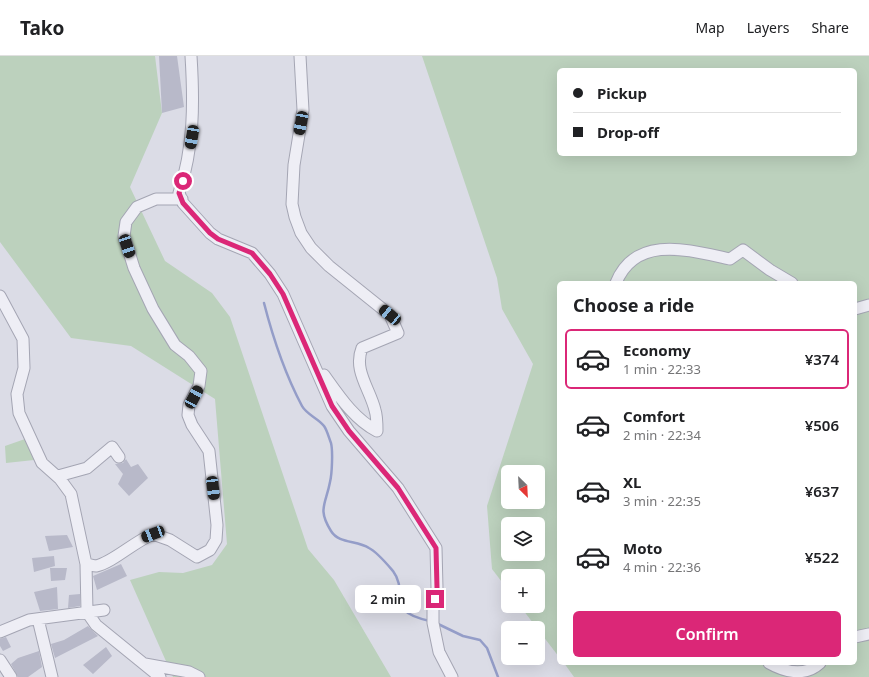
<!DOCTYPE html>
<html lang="en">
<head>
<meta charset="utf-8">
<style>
	body { margin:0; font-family:"Noto Sans",sans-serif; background:#f2f2f2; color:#202124; height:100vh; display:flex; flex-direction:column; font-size:15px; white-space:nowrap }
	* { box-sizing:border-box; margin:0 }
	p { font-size:13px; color:#757577 }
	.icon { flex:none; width:22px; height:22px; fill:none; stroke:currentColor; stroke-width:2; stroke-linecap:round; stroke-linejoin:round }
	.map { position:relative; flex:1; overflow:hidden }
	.details { position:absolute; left:557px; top:225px; width:300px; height:384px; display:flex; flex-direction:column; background:#fff; border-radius:6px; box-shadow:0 4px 16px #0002 }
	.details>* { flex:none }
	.top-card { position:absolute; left:557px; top:12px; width:300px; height:88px; border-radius:6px; box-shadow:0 4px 16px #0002; display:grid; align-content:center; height:88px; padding:0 16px; background:#fff }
	.needle { width:26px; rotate:156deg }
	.buttons { position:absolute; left:501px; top:409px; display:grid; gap:8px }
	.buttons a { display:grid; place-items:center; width:44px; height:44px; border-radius:6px; background:#fff; box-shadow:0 4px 16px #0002; font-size:20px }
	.end { position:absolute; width:18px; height:18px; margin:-9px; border:5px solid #db2777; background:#fff; box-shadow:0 0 0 2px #fff }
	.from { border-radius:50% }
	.bubble { position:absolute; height:28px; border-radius:6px; background:#fff; box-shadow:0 4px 16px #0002; font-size:13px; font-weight:600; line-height:28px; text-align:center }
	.car { position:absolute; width:12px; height:24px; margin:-12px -6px; border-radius:5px; box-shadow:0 0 3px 1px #0007; background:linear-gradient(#222 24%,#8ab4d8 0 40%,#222 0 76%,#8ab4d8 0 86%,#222 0) }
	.top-card b { display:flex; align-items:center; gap:14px; height:38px; font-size:15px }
	.top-card b+b { border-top:1px solid #e0e0e0 }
	.top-card i { width:10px; height:10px; background:#202124 }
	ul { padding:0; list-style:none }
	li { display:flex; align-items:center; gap:12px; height:60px; margin:0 8px 6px; padding:0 8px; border:2px solid transparent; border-radius:6px }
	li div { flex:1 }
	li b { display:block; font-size:15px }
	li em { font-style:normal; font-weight:600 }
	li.active { border-color:#db2777 }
	li>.icon { width:36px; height:36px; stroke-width:1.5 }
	h2 { padding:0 16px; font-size:18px; line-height:48px }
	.button { display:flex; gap:8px; margin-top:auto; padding:8px 16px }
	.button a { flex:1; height:46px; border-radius:6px; background:#db2777; color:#fff; font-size:16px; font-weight:600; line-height:46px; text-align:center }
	header { display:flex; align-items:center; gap:24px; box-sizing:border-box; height:56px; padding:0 20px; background:#fff; border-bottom:1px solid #e0e0e0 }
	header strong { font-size:19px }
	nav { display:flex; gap:22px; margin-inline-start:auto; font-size:14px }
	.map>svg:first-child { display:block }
	.green { fill:#bcd1bd; fill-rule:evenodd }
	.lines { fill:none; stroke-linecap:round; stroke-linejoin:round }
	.stream { stroke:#949dc8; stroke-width:2.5 }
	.building { fill:#b8b9c9 }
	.minor-casing { stroke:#a4a5b3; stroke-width:13 }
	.minor { stroke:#eeeef5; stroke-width:11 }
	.route { stroke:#db2777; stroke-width:5 }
</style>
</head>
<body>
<header>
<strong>Tako</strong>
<nav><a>Map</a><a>Layers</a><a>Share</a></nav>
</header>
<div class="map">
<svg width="869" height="621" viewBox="0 0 869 621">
	<rect width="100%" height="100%" fill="#dbdce6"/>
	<!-- green -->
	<path class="green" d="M0,0H155L162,57L130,131L165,205L212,237L230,261L308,493L334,524L391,621H173L130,524L159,516L183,517L212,509L227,488L215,343L131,290L71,282L0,186Z
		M422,0H869V621H574L564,607H855V227H559V601L520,550H538V520H508V534L492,513L487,450L533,308L502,253L497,222ZM559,14H855V98H559ZM508,416H538V446H508ZM508,468H538V498H508Z
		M25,383L34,404L6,407L5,390Z"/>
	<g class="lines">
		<!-- stream -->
		<path class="stream" d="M264,247C273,282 285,318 302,350C307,359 318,362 324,370C327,374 329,382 331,387C333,395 332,418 330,426C326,448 317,453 331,475C339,488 357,484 369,492C377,496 387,508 393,515C410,538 383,555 430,565
			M436,567L463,580L480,584L487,592L498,621"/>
	</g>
	<!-- building -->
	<path class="building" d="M159,0H177L184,51L162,57Z
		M126,403L131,411L138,408L148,422L129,440L118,428L123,418L115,408L123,407Z
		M67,479L73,491L49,495L45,480Z
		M54,500L55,510L34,516L32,502Z
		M121,508L127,520L97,534L93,520Z
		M50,512H67L65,524L51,525Z
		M57,531L58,553L40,555L34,536Z
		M80,538V550L68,552L69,539Z
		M88,570L98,580L55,602L51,588L64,584Z
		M6,581L11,591L3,595L0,590V583Z
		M106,591L112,600L93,618L83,609Z
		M39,595L42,611L28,621H18L11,608L18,602Z"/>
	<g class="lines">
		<defs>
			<path id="minor" d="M191,0C194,47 194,91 179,137L183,147L210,177L218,183L252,197L270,218L283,238L332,350L349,375L398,432L436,492L437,532L433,554V567L439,596L452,621
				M300,0L303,54L294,109L292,148L295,161L301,177L311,192L329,210L390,259L398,277L362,292C353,314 370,333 375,354C377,360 377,368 377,375C354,363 339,340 324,319
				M616,227C636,177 692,195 730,203L743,194L770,214L792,227
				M0,240L23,283L24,312L17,338L19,357L42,407L60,423L71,438L86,508L87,556L96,569L160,621
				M855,253L869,249
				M58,420L87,412L112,391L119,401
				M86,508C89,508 93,510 96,510C112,507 135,485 153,478L170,484L197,501L210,494L216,484L217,469L209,395L192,369L188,359L189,349L199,330L201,315L189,300L175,289L153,253L134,212L124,180L126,166L137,151L156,143H182
				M38,563L52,621
				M0,576L29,564L104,554
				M855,581L869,578
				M0,604L11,621
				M769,607C785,616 805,621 820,607
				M145,608L189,616L199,621"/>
		</defs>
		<!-- minor casing -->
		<use href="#minor" class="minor-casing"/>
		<!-- minor -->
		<use href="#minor" class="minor"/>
	</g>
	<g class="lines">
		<!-- route -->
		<path class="route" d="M183,125L179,137L183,147L210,177L218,183L252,197L270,218L283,238L332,350L349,375L398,432L436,492L437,532L435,543"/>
	</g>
</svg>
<div class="buttons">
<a><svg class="needle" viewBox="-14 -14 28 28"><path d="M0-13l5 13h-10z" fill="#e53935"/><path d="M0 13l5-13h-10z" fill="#757577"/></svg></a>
<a><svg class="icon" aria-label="layers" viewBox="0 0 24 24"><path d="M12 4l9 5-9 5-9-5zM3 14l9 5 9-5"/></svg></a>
<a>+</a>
<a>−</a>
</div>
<i class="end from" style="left:183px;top:125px"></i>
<i class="end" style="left:435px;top:543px"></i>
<div class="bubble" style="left:355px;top:529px;width:66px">2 min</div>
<i class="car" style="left:301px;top:67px;rotate:191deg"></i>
<i class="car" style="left:192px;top:81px;rotate:190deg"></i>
<i class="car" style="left:127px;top:190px;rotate:162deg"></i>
<i class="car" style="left:390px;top:259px;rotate:309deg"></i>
<i class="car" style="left:194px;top:341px;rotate:28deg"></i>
<i class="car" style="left:213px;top:432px;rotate:173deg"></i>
<i class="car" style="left:153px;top:478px;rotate:249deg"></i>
<div class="top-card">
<b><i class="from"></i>Pickup</b>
<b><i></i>Drop-off</b>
</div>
<section class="details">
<h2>Choose a ride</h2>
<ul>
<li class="active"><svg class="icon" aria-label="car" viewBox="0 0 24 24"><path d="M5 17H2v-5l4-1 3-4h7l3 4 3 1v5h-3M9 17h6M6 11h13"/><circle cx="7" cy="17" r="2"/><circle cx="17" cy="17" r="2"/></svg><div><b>Economy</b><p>1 min · 22:33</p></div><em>¥374</em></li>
<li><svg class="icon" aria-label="car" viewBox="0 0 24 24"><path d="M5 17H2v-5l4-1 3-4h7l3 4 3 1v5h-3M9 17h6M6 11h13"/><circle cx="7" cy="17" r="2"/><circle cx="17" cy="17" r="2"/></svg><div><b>Comfort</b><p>2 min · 22:34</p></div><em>¥506</em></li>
<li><svg class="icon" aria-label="car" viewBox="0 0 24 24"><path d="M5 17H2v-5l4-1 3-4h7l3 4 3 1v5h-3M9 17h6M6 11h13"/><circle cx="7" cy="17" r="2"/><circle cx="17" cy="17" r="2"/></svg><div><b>XL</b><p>3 min · 22:35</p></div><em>¥637</em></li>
<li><svg class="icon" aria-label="car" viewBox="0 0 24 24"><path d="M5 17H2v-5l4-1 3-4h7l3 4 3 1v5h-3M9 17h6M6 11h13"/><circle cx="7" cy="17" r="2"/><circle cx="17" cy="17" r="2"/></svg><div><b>Moto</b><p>4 min · 22:36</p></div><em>¥522</em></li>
</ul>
<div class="button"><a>Confirm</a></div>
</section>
</div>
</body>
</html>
